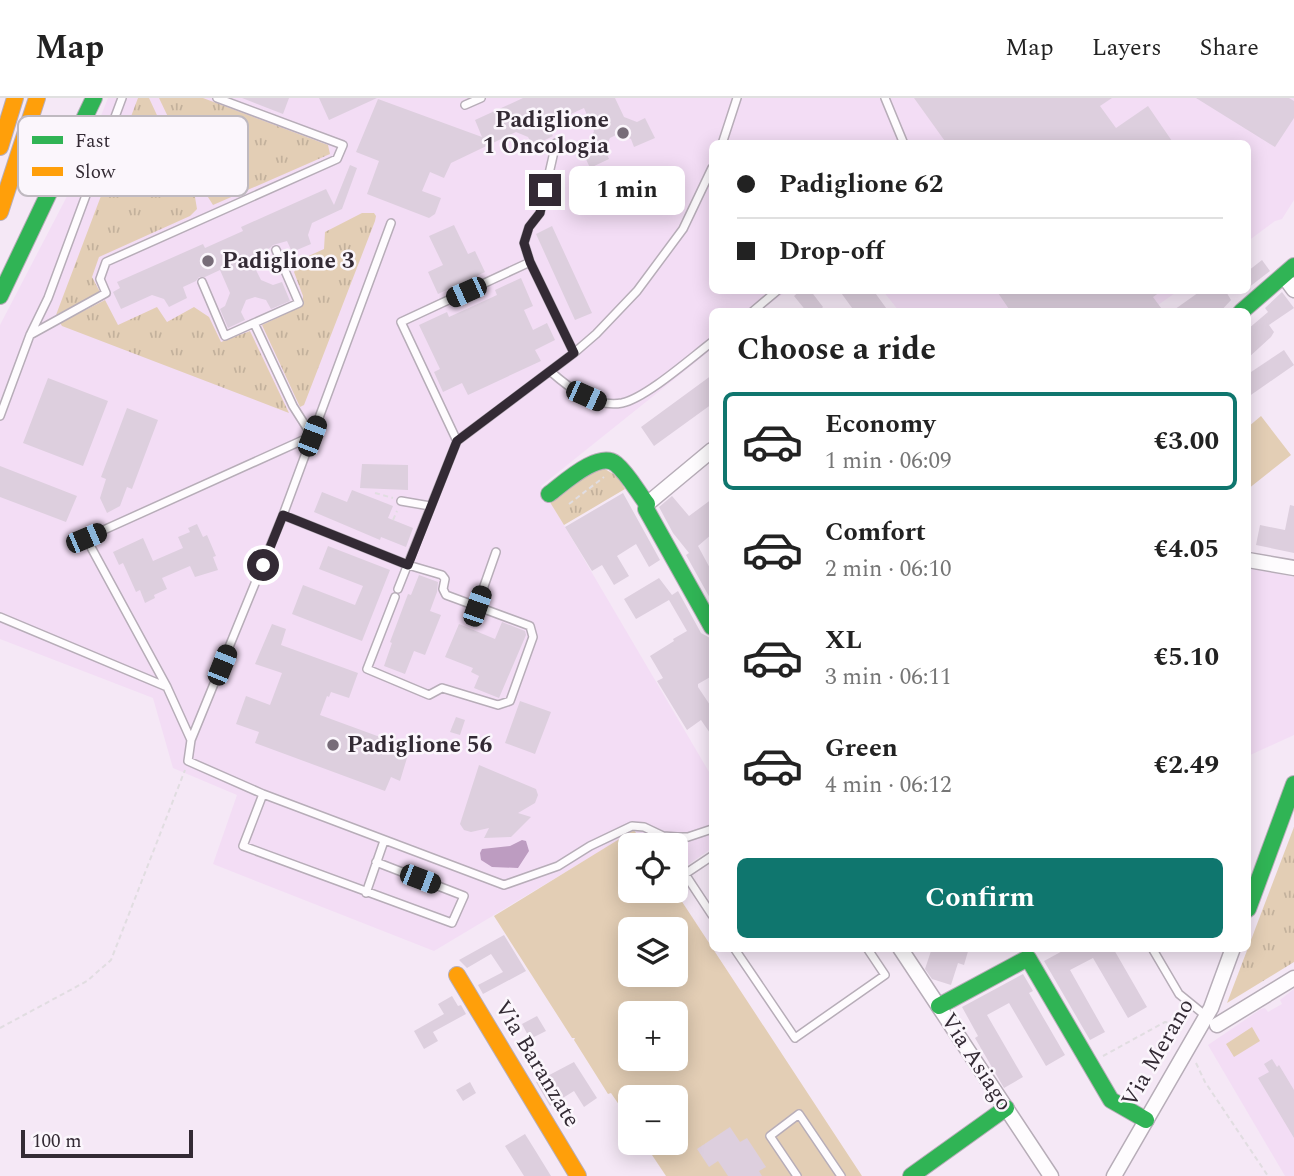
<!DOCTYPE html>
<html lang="en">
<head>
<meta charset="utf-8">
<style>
	body { margin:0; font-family:Spectral,serif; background:#f2f2f2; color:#222; height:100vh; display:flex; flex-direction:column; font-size:26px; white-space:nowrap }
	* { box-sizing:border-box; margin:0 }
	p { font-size:23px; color:#767676 }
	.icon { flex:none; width:38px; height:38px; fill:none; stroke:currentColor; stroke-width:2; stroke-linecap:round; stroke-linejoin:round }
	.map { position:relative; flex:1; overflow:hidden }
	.side { position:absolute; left:709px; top:210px; width:542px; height:644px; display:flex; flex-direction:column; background:#fff; border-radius:10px; box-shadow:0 4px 18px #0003 }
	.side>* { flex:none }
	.guide { position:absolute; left:709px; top:42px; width:542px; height:154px; border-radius:10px; box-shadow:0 4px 18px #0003; display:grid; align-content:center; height:154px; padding:0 28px; background:#fff }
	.controls { position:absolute; left:618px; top:735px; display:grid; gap:14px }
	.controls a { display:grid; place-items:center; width:70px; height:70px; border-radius:10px; background:#fff; box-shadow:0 4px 18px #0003; font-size:35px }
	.scale { position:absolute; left:21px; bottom:18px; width:172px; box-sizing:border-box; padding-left:7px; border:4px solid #332a34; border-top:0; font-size:19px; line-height:24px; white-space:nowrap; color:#332a34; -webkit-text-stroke:5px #fbf6fc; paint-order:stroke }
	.end { position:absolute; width:32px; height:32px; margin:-16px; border:9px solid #332a34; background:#fff; box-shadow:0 0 0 4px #fff }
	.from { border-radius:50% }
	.bubble { position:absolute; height:49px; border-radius:10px; background:#fff; box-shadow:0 4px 18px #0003; font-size:23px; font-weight:700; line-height:49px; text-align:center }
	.car { position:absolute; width:21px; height:42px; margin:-21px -10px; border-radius:9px; box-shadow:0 0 5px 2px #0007; background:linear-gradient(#222 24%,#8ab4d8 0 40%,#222 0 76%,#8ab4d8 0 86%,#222 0) }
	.guide b { display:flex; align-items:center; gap:24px; height:66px; font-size:26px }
	.guide b+b { border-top:2px solid #e0e0e0 }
	.guide i { width:18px; height:18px; background:#222 }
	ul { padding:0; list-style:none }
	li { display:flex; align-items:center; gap:21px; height:98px; margin:0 14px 10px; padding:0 14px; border:4px solid transparent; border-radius:10px }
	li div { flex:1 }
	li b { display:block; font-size:26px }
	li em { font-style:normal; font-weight:700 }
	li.selected { border-color:#0f766e }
	li>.icon { width:63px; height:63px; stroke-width:1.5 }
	h2 { padding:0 28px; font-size:32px; line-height:84px }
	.primary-button { display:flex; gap:14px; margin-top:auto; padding:14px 28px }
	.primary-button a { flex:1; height:80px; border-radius:10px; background:#0f766e; color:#fff; font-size:28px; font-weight:700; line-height:80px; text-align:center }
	header { display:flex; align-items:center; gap:42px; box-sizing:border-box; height:98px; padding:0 35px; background:#fff; border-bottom:2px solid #e0e0e0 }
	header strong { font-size:33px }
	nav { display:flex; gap:38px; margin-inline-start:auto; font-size:24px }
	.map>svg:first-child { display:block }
	.built { fill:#f3ddf5 }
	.park { fill:url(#park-tufts) }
	.garden { fill:#e3ceb5; fill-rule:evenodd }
	.water { fill:#bd9cc1 }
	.building { fill:#ddcfde }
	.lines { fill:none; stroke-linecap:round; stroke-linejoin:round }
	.lane-casing { stroke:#b7adb8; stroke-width:10 }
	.street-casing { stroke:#b7adb8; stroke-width:17 }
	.fast-casing { stroke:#b7adb8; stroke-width:18 }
	.slow-casing { stroke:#b7adb8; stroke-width:18 }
	.path { stroke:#e1dde1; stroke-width:2; stroke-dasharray:5 3.5; stroke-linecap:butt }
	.lane { stroke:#fefcfe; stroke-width:7 }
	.street { stroke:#fefcfe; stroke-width:14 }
	.fast { stroke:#30b455; stroke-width:16 }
	.slow { stroke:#ff9f0a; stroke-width:16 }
	.route { stroke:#332a34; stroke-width:9 }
	.poi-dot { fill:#776c78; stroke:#fbf6fc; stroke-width:2.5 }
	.labels { text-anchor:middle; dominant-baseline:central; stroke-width:5; stroke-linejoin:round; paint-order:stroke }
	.poi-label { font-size:23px; font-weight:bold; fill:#332a34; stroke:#fbf6fc; text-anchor:start }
	.street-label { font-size:23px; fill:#332a34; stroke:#fbf6fc }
	.key { fill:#fbf6fc; stroke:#bfb9c0; stroke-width:2 }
	.key-label { font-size:19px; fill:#332a34 }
</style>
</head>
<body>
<header>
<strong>Map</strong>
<nav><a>Map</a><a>Layers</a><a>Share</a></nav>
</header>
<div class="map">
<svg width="1294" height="1078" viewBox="0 0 1294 1078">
	<defs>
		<pattern id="park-tufts" width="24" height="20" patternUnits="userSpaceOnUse" patternTransform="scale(1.75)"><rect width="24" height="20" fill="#e3ceb5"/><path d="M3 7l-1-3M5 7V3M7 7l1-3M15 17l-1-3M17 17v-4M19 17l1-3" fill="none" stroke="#c3b19c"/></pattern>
	</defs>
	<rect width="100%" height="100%" fill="#f5e8f6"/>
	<!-- built -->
	<path class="built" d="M108,0H1294V102L1282,121L1275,123L1248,143V46H712V192L787,193L760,213L712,214V251L541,388L712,679V750L676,775V747H644L634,733L434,853L213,766L237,697L173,670L153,600L0,541V227L76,81Z
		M883,193H1178L1148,214L899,213Z
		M1248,470L1294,479V637L1248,658Z
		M1294,891V1078H1285L1208,947L1261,911L1265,910L1268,914L1282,906L1280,902Z"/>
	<!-- park -->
	<path class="park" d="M138,0H149L195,99L197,111L190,118L99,159L92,179L100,194L56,217Z
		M159,0H203L328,47L330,56L213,107L201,88Z
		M362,115H374L376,118L375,123L304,307L300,309L262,227L302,208L303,198L294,174L302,161L324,151L325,134Z
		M105,202L118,227L157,209L167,224L194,209L209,219L221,244L250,233L289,315L62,228L60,225Z
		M596,366L617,378L625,391L564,427L548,401Z
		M1294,729V864L1227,905Z"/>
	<!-- garden -->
	<path class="garden" d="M1261,318L1291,357L1248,391V329Z
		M634,732L644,747H630V793H675L862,1078H666L644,1045H676V999H630V1023L611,995L608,996L574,942L575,940H572L494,818ZM630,831H676V877H630ZM630,915H676V961H630Z
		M1252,929L1260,943L1234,959L1226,946Z"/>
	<!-- water -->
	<path class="water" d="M522,742L526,743L529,753L518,770L492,769L481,762L480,755L482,751L510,748Z"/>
	<!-- building -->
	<path class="building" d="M242,0H289L283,16Z
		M319,0H377L329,22Z
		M523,0H615L624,19L637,24L645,20L655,40L634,49L631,41L618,36L610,40L605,52L609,61L590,70L581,50L589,46L594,33L584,10L547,27L553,38L533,48L528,39L516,34L451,65L444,80L430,74L422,93L441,100L435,116L429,120L367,96L379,63L356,54L378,1L482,39L475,22Z
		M914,0H1112L1100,8L1116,30L1148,8L1174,46H947Z
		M1196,0H1289L1294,3V20L1275,49Z
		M350,67L357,70L342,111L312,125L308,137L311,146L292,154L287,143L273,147L270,150L250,160L261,182L273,187L282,184L290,203L271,211L266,202L255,199L246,202L241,214L245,222L228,230L220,211L225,208L230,195L220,172L205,179H199L196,183L183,189L187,200L169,209L164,201L152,197L121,211L113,194L120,190L117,184L203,146L205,150L243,133L241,129L326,91L334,107Z
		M454,127L468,156L475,153L485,174L438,196L428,174L443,167L429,138Z
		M552,128L592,215L575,222L536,136Z
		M1262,162L1270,173L1248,190V173Z
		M521,180L533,208L524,212L533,232L547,225L555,242L535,252L541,263L468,297L462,285L443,294L434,274L440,271L419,227L447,214L449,219L497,197L495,192Z
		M801,192H810L823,209L818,214H807L794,198Z
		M839,192H873L889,214H855Z
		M996,192H1163L1153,199L1164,214H1011Z
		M1202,192H1225L1231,202L1220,214H1171Z
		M1282,194L1294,210L1269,227L1274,234L1271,239L1248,260V231L1268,214L1265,210Z
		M1284,252L1294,267L1248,299V276Z
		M712,277V306L654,348L641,329Z
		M48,280L108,303L83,368L23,345Z
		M127,310L158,322L132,391L127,389L120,408L107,415L100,400L106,381L101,379Z
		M362,366L408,367V392L360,390Z
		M0,368L77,398L66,424L0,399Z
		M352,392L393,408L388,420L413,430L406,449L381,439L380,442L314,414L322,394L347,404Z
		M623,395L660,462L649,469L636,446L617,458L629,478L614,487L602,467L592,473L565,429Z
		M672,398L689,418L712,401V436L698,448L712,474L711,502L686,457L689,455L673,435L659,409Z
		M1290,407L1294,408V455L1256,447L1260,427L1285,432Z
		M197,426L203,439L207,437L216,458L213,459L218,472L195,479L190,468L162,480L167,491L154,497L155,500L145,505L140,492L136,494L123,465L119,467L113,454L143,440L153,463L183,450L178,439L190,434L188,430Z
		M328,448L390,472L362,543L292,516L303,487L355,507L363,488L319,471Z
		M419,477L438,484L437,494L430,513L441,517L425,557L414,553L405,576L384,568L392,545L390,544L408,496L411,497Z
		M659,480L672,497L678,493L701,535L712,541V578L698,586V589L712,610V638L701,622L687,632L657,583L663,580L650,558L674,543L673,541L687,533L669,502L636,521L624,501Z
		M502,524L525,533L526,537L499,600L474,590L479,578L471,574L473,570L445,559L459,526L495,541Z
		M272,526L286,531L281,547L358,575L349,600L331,594L329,599L327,598L320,617L410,650L400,683L391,679L385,693L255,645L259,634L236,626L246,598L270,607L282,575L255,566Z
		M520,603L551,614L535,656L505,645Z
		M456,619L465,622L460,637L450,634Z
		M479,667L536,691L538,697L535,705L518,715L531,719L511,739L484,740L489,730L471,734L464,732L460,726Z
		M504,837L526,873L483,896L478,887L503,874L491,856L467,870L459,862Z
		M935,850H969L964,867L958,865L951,887L932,881L925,871L931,853L934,854Z
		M1068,850H1113L1147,909L1128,920L1093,860L1070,872L1105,934L1090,942L1044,863Z
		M1023,876L1033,893L1029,895L1065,957L1046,968L1009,905L987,917L1023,979L1004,990L975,940L978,938L962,909Z
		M452,898L458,908L461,907L466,916L433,934L438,943L424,951L414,933L444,916L438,906Z
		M537,918L546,933L530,941L522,926Z
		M1272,961L1277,969L1279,967L1294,992V1040L1258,980L1269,974L1264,966Z
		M574,964L597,1000L584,1009L574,993L550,1008L536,984Z
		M470,984L476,995L463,1003L456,992Z
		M730,1029L740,1044L747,1040L766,1069L759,1073L762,1078H728L718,1063L709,1069L697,1051Z
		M525,1036L535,1052L551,1078H524L505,1048Z"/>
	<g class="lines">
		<defs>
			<path id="lane" d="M885,0L904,46
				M465,7L481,0
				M556,45L540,115L529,129L524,145L530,164L574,255
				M722,46L737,0
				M391,125L283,417L191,642L188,663L263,696L504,787L558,768L590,748L632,728L644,729L663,738L677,739H688L712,731
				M752,214L778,192
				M254,225L299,205L276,152
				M30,237L106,195L100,181L106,164L337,61L343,47L217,0
				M550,273C569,290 595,310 622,305C646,300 691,260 712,244
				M0,318L30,237L48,200L122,0
				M457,343L401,224L530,164
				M401,403L430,408
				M283,417L408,467L442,477L445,481L443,491L446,497L530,528L533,539L510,603L498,607L442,590L429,597L367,571L395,499
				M398,491L457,343L574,255L596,236L637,193L683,131L712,70
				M477,508L496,454
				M0,519L167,589
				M191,642L167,589L86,440L312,338L293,308L254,225L225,238L202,184
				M263,696L243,748L452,825L464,798L376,764
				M712,758L685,776L712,817
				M366,795L384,743
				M734,850L795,940L885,877L867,850
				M1152,850L1179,896L1206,918
				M797,1078L770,1038L799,1016L841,1078"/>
			<path id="street" d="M1283,177L1294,192
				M647,406L712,352
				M1248,462L1294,470
				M900,850L1051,1078
				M1217,927L1294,880
				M1114,1078L1211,910L1233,850"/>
			<path id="fast" d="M0,198L94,0
				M1241,214L1294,168
				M549,396C564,385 599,352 616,366C628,376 637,393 647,406L646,411L712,529
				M1248,811L1294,686
				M939,908L1028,860L1111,1002L1146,1022
				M911,1078L1006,1010"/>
			<path id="slow" d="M0,49L15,0
				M0,114L37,0
				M457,877L578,1078"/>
		</defs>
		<!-- lane casing -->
		<use href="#lane" class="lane-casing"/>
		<!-- street casing -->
		<use href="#street" class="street-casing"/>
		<!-- fast casing -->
		<use href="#fast" class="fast-casing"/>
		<!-- slow casing -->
		<use href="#slow" class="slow-casing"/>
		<!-- path -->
		<path class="path" d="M375,395L393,400
			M569,406L604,379
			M393,422L397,413
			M0,930L87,883L111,862L185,672
			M1103,958L1165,924L1185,928
			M1196,965L1205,984L1268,1078"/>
		<!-- lane -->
		<use href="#lane" class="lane"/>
		<!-- street -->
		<use href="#street" class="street"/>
		<!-- fast -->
		<use href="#fast" class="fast"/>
		<!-- slow -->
		<use href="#slow" class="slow"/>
	</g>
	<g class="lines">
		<!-- route -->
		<path class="route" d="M263,467L283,417L408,467L457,343L574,255L530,164L524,145L529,129L540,115L545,92"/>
	</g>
	<!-- markers -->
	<g class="poi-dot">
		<circle cx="623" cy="35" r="7"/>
		<circle cx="208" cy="163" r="7"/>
		<circle cx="333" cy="647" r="7"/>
	</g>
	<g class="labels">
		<!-- poi labels -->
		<g class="poi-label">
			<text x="609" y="22" text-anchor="end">Padiglione<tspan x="609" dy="26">1 Oncologia</tspan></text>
			<text x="222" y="163">Padiglione 3</text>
			<text x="347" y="647">Padiglione 56</text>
		</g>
		<!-- street labels -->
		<g class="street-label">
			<text transform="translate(1158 955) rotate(-60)">Via Merano</text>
			<text transform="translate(976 964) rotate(57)">Via Asiago</text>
			<text transform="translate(537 966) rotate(59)">Via Baranzate</text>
		</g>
	</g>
	<!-- legend -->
	<rect x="18" y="18" width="230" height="80" rx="10" class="key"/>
	<rect x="32" y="38" width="31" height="8" fill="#30b455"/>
	<rect x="32" y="69" width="31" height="9" fill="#ff9f0a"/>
	<g class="key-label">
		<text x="75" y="49">Fast</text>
		<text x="75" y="80">Slow</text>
	</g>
</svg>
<div class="controls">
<a><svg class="icon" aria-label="locate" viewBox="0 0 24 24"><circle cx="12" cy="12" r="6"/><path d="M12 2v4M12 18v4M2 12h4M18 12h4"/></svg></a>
<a><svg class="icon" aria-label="layers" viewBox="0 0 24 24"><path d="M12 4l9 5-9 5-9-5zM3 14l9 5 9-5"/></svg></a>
<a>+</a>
<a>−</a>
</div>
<div class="scale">100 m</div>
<i class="end from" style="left:263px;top:467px"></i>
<i class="end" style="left:545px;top:92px"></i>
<div class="bubble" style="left:569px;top:68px;width:116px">1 min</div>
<i class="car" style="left:466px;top:194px;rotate:246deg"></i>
<i class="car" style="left:586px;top:298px;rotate:114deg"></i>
<i class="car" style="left:312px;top:338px;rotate:21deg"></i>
<i class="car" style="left:86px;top:440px;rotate:67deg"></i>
<i class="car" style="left:477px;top:508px;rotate:19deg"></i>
<i class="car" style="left:222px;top:567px;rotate:22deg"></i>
<i class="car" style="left:420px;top:781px;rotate:111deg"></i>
<div class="guide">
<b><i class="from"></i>Padiglione 62</b>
<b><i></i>Drop-off</b>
</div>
<section class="side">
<h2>Choose a ride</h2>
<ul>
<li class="selected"><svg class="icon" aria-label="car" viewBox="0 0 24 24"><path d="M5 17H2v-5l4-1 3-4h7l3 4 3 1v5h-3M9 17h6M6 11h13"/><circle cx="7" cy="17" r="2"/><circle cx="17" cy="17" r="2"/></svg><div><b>Economy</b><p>1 min · 06:09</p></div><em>€3.00</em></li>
<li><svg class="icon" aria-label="car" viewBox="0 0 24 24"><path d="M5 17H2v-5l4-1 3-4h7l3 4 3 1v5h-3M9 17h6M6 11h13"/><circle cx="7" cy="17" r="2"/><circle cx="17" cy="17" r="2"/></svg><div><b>Comfort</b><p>2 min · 06:10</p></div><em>€4.05</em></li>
<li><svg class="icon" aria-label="car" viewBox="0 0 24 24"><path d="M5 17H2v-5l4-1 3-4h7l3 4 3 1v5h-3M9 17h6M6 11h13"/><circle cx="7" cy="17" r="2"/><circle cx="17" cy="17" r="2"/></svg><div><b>XL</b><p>3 min · 06:11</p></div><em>€5.10</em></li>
<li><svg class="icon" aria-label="car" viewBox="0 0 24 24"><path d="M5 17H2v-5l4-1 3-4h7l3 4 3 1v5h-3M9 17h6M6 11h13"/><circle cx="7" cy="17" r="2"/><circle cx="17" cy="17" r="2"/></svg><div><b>Green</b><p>4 min · 06:12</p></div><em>€2.49</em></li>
</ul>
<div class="primary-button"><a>Confirm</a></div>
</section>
</div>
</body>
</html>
